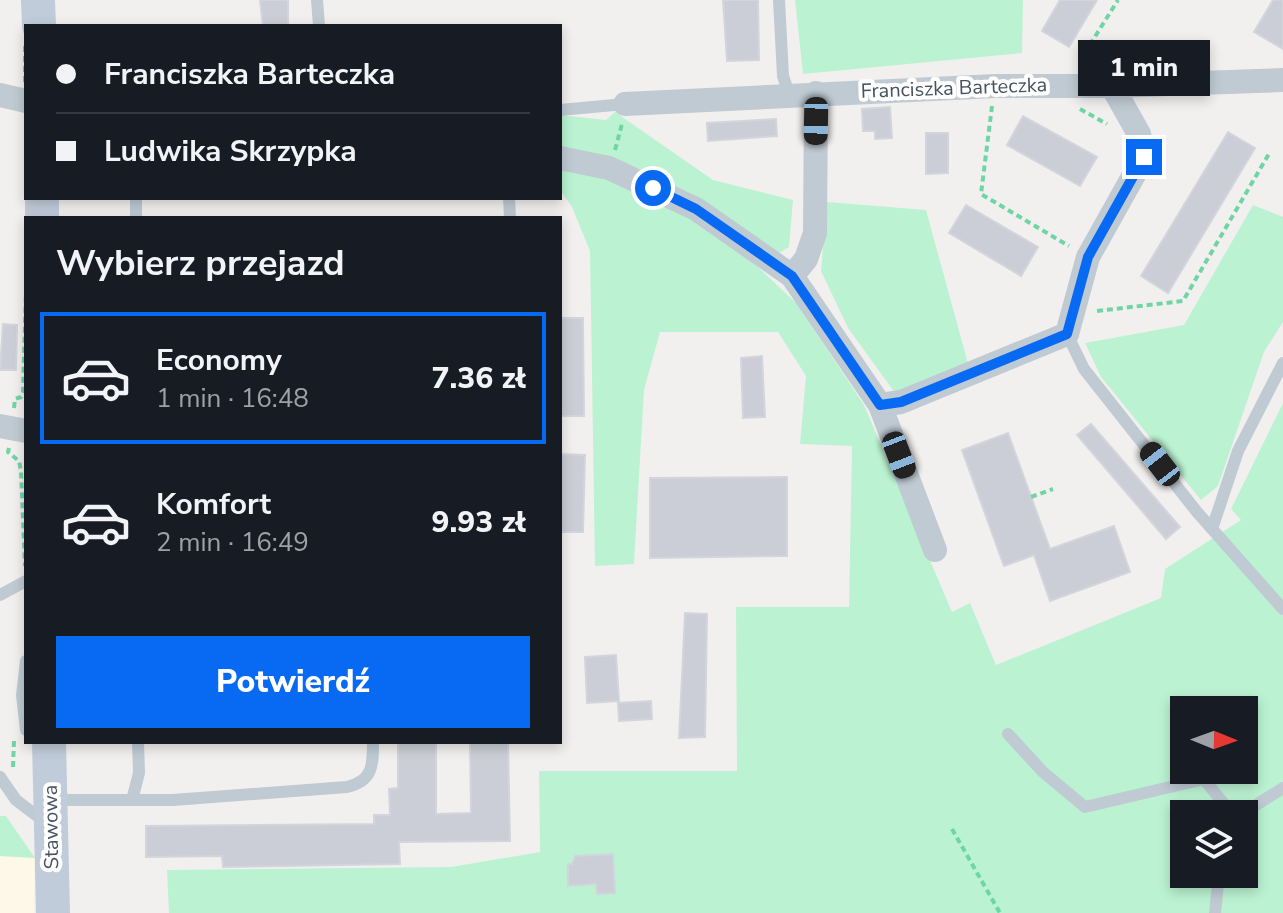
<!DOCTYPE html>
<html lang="pl">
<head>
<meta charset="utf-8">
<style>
	body { margin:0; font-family:"Nunito Sans",sans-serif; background:#20242c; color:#f1f3f6; height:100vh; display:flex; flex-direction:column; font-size:30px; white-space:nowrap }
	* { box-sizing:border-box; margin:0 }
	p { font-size:26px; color:#9ea1a6 }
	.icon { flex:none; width:44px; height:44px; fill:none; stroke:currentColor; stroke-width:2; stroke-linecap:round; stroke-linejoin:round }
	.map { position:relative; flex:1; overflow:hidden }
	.sheet { position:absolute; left:24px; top:216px; width:538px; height:528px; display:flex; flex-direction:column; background:#171b24; border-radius:0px; box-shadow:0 4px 12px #0003 }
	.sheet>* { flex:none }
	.hud { position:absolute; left:24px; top:24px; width:538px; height:176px; border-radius:0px; box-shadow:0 4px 12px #0003; display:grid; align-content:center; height:176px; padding:0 32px; background:#171b24 }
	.needle { width:52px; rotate:91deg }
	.controls { position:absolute; left:1170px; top:696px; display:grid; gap:16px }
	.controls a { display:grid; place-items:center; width:88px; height:88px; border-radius:0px; background:#171b24; box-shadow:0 4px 12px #0003; font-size:40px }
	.end { position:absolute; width:36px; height:36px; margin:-18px; border:10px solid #086af3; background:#fff; box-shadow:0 0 0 4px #fff }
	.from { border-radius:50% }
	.bubble { position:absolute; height:56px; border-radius:0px; background:#171b24; box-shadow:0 4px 12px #0003; font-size:26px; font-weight:800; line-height:56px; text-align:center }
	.car { position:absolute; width:24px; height:48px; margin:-24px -12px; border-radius:10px; box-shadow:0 0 6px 2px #0007; background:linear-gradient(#222 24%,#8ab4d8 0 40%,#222 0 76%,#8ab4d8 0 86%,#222 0) }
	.hud b { display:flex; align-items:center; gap:28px; height:76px; font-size:30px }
	.hud b+b { border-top:2px solid #363941 }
	.hud i { width:20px; height:20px; background:#f1f3f6 }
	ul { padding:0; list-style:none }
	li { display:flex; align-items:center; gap:24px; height:132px; margin:0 16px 12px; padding:0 16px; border:4px solid transparent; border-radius:0px }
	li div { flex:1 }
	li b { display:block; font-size:30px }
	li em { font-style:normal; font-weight:800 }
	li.current { border-color:#086af3 }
	li>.icon { width:72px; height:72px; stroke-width:1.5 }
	h2 { padding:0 32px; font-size:36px; line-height:96px }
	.button { display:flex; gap:16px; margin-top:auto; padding:16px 32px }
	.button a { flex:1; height:92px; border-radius:0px; background:#086af3; color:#fff; font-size:32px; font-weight:800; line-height:92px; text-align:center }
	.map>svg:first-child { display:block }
	.commercial { fill:#fef8e8 }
	.green { fill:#bbf3d2; fill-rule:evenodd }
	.building { fill:#cbced6; stroke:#d3d5dc; stroke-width:2 }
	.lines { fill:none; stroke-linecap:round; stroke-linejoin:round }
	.path { stroke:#6fd5a5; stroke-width:4; stroke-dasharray:6 4; stroke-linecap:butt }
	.lane { stroke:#bfcad3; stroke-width:12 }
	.street { stroke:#bfcad3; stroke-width:24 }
	.secondary { stroke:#c1ccda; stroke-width:34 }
	.route { stroke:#086af3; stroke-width:10 }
	.labels { text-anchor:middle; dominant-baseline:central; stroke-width:8; stroke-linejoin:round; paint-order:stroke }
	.street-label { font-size:20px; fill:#46535f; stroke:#fff }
</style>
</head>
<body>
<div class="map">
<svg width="1283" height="913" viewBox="0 0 1283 913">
	<rect width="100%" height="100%" fill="#f2f0ef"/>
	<!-- commercial -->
	<path class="commercial" d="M0,856L35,858L34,913H0Z"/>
	<!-- green -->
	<path class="green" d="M795,0H1023L1022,53L803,74Z
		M615,112L713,180L793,200L789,247L757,266L797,304L864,405L952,612L970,603L996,665L1161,598L1165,569L1241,520L1231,509L1283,403V913H169L167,870L451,867L540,852L539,771H737L736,607H849L852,446L800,444L806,376L778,332H660L644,390L634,564L595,566L590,251L572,207L560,190V115L606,120ZM1184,710H1244V770H1184ZM1184,814H1244V874H1184Z
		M827,202L926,210L969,367L895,393L848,328L821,271Z
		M1253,205L1283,217V322L1264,352L1218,486L1201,500L1101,377L1085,343L1184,325Z
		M0,816H6L35,858L0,856Z"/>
	<!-- building -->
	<path class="building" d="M260,0H288V26H263Z
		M723,0H758L759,60L727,61Z
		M1060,0H1097L1069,47L1042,31Z
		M1273,0H1283V49L1254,32Z
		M890,107L892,138L875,139V131H863L862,109Z
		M1023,116L1097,157L1080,186L1007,145Z
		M776,119L777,136L708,141L707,123Z
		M1228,132L1255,148L1168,293L1141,276Z
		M926,133H948V173L926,174Z
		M966,205L1038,247L1021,276L949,233Z
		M560,318H583L584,416H560Z
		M3,324L17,325L16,370H0Z
		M762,356L765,417L743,418L741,358Z
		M1091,424L1180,527L1166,539L1077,435Z
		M1008,433L1050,549L1114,526L1130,572L1050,601L1034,555L1004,566L962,450Z
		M560,454L585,455L583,532H560Z
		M787,477V556L650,558V478Z
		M685,613L707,614L705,737L679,738Z
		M616,655L619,701L587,703L585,657Z
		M651,701L652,719L619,721L618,703Z
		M398,742H436V814L471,813L470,742H508L510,841L399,842L400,864L223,867L222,856L146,857V826L374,824V815H390L389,789L398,788Z
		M613,854L615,893L597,894L596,884L568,886V864H572L575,856Z"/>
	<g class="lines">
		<!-- path -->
		<path class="path" d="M25,46V82
			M1091,65V43L1118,0
			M992,106L981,194L1069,246
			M1080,109L1107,124
			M615,150L622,124
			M1097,311L1183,301L1270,152
			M14,408L15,399L21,397L23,392L26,290
			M9,448L8,452L19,461L21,471L25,566
			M1031,497L1053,489
			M13,767L14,740
			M952,829L1000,913"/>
		<!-- lane -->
		<path class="lane" d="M317,0L319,26
			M779,0L783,76L789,94
			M560,110L625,104
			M509,198L510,218
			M136,218V198
			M1067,334L1084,369L1197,512L1283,609
			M1213,526L1238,451L1283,363
			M0,595L26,581
			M26,661L22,695L26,730
			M1008,734L1043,772L1085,807L1204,779L1232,814
			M0,777L16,800L45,822
			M51,800H173L347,787C373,781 373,765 373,742
			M132,800L139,773L138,742
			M1242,814L1283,788
			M1215,913L1219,874"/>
		<!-- street -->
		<path class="street" d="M0,95L26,101
			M625,104L995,86H1112L1283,80
			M560,158L609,168L696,209L792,276L880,405L935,550
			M792,276L806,259L815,233L816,93
			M880,405L901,402L1067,334L1088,257L1144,157L1139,134L1112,86
			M0,426L26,431"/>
		<!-- secondary -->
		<path class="secondary" d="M38,0L39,26
			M42,198V218
			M49,742L53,913"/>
	</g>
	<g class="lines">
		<!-- route -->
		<path class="route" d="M653,188L696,209L792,276L880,405L901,402L1067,334L1088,257L1144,157"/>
	</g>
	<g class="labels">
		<!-- street labels -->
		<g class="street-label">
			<text transform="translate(954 88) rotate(-2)">Franciszka Barteczka</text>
			<text transform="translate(51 827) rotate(-91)">Stawowa</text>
		</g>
	</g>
</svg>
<div class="controls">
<a><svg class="needle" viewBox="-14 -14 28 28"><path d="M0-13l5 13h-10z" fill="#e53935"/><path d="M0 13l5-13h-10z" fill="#9ea1a6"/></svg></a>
<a><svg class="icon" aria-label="layers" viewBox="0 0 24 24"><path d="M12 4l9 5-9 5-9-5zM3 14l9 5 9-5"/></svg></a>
</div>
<i class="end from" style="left:653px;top:188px"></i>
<i class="end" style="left:1144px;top:157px"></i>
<div class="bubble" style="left:1078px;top:40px;width:132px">1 min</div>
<i class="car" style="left:816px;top:121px;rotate:181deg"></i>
<i class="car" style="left:899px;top:455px;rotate:159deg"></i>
<i class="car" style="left:1160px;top:464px;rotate:322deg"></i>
<div class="hud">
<b><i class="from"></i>Franciszka Barteczka</b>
<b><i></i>Ludwika Skrzypka</b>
</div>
<section class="sheet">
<h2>Wybierz przejazd</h2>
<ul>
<li class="current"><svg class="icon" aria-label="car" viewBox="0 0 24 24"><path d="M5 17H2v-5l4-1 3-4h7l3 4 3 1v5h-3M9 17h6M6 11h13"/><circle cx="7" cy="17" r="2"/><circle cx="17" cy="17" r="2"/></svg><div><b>Economy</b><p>1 min · 16:48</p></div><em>7.36 zł</em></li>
<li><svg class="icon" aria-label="car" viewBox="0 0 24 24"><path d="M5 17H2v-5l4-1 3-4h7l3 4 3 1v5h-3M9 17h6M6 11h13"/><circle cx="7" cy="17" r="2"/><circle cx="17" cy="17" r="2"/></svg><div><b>Komfort</b><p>2 min · 16:49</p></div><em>9.93 zł</em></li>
</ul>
<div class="button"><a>Potwierdź</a></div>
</section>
</div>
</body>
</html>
